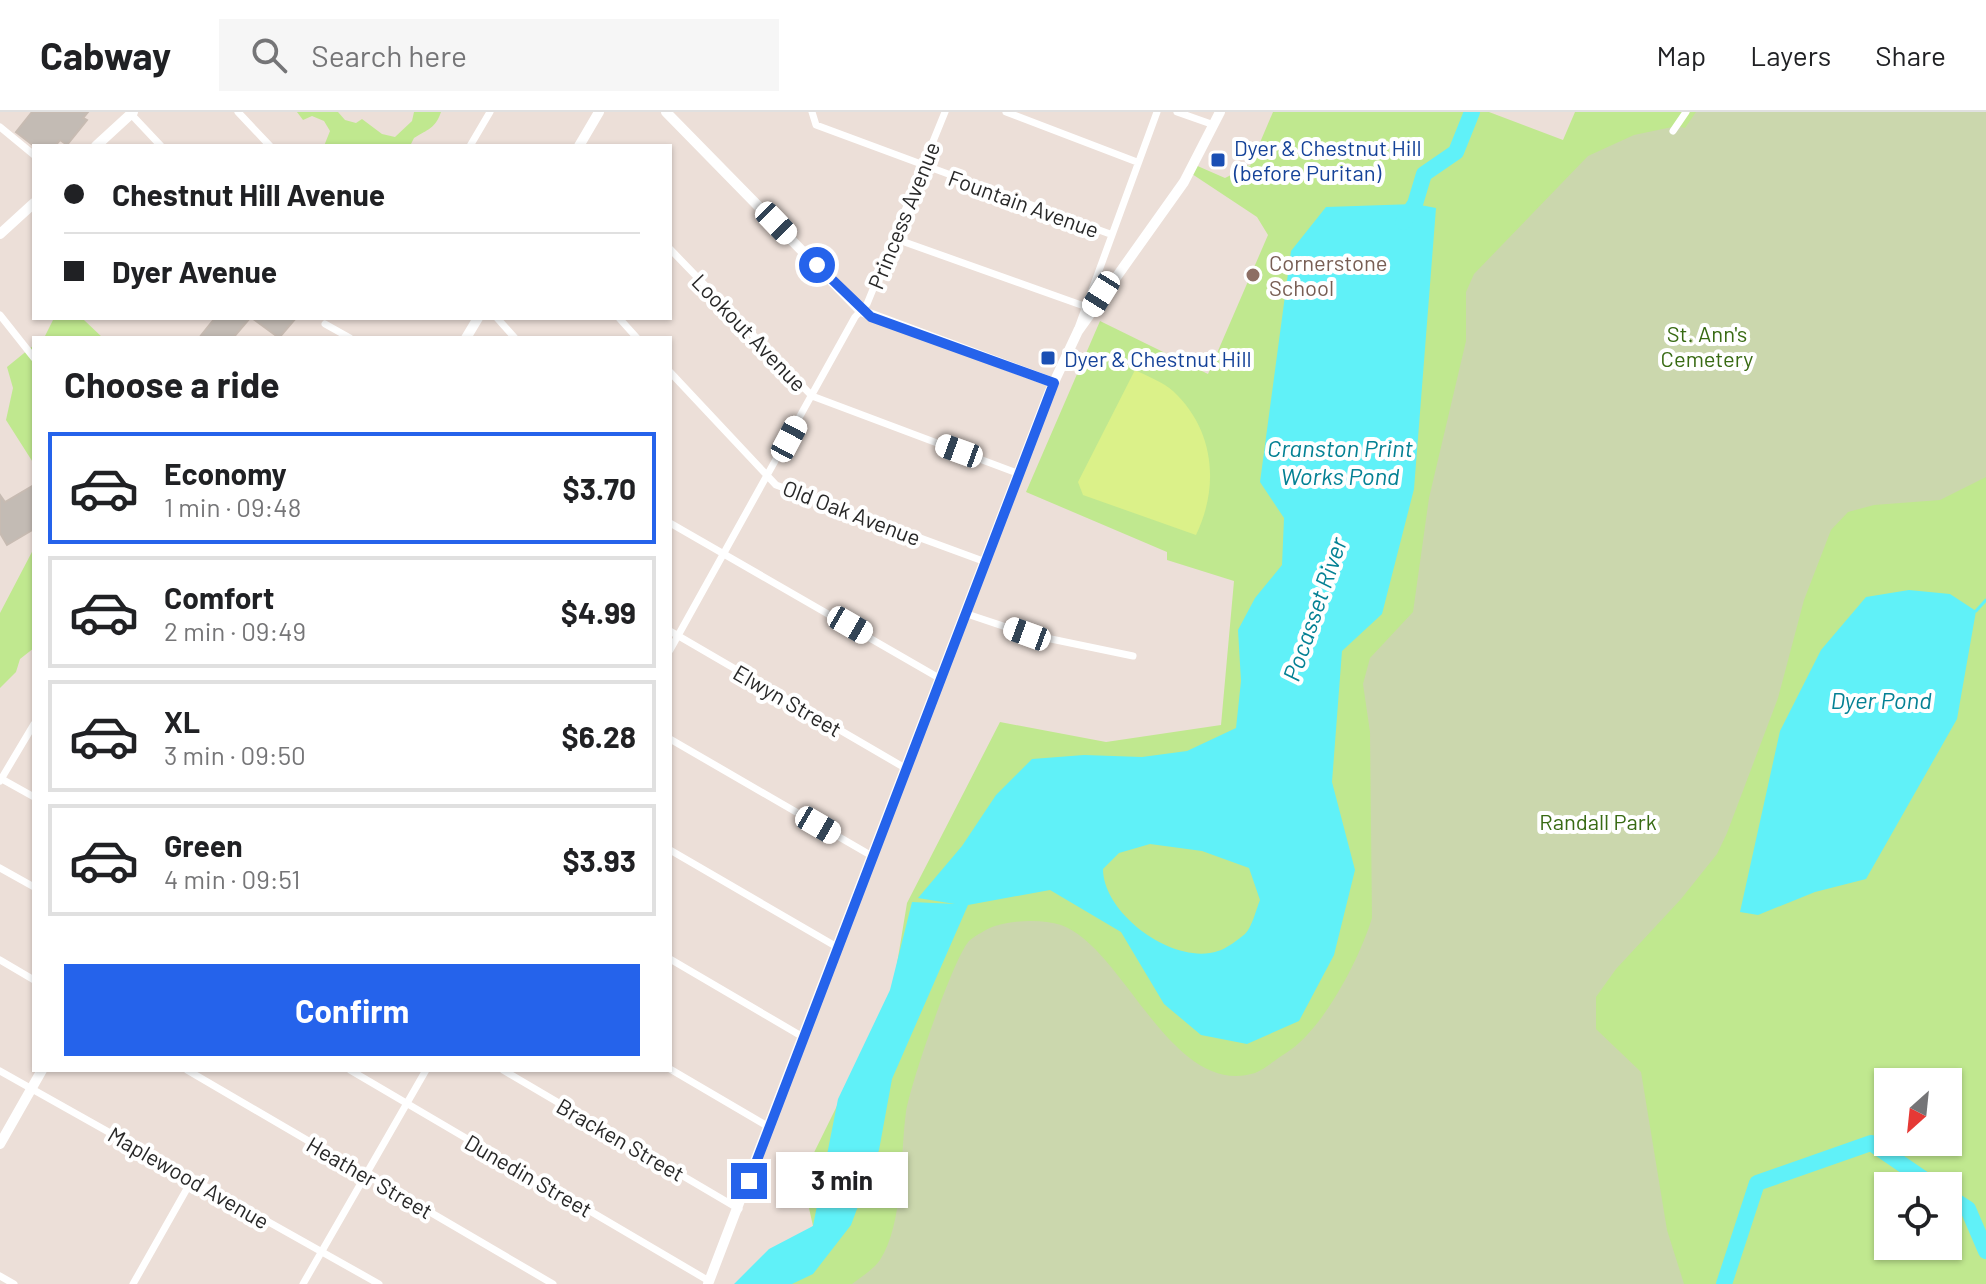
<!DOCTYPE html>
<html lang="en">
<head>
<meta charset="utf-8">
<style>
	body { margin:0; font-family:Barlow,sans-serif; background:#f6f6f6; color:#202124; height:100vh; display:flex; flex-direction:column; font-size:30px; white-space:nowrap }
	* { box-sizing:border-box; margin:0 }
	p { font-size:26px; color:#757577 }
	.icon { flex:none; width:44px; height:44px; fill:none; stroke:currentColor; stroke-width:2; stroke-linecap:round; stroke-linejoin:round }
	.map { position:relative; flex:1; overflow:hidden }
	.sheet { position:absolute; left:32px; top:224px; width:640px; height:736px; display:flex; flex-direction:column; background:#fff; border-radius:0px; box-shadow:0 2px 6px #0004 }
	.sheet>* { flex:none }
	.top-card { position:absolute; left:32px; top:32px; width:640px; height:176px; border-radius:0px; box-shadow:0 2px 6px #0004; display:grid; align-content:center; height:176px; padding:0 32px; background:#fff }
	.needle { width:52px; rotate:207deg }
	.tools { position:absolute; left:1874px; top:956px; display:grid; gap:16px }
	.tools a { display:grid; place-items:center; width:88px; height:88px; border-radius:0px; background:#fff; box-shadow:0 2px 6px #0004; font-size:40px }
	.end { position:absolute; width:36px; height:36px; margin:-18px; border:10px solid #2563eb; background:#fff; box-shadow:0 0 0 4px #fff }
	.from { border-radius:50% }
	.bubble { position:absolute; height:56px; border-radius:0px; background:#fff; box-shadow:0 2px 6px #0004; font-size:26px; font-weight:700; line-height:56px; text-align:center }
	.car { position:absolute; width:24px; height:48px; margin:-24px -12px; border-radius:10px; box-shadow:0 0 6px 2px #0007; background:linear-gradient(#fff 24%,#345 0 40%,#fff 0 76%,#345 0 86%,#fff 0) }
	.top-card b { display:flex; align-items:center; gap:28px; height:76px; font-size:30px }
	.top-card b+b { border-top:2px solid #e0e0e0 }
	.top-card i { width:20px; height:20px; background:#202124 }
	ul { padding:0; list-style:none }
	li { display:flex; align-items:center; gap:24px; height:112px; margin:0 16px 12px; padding:0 16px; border:4px solid #e0e0e0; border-radius:0px }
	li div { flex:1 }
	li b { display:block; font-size:30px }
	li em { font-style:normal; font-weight:700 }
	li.current { border-color:#2563eb }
	li>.icon { width:72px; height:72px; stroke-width:1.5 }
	h2 { padding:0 32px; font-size:36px; line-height:96px }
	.action { display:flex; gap:16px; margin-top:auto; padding:16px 32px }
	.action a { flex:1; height:92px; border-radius:0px; background:#2563eb; color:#fff; font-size:32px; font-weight:700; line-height:92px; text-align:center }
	header { display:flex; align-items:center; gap:48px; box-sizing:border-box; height:112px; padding:0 40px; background:#fff; border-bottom:2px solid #e0e0e0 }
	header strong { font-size:38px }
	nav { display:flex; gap:44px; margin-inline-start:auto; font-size:28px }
	.search { width:560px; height:72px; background:#f6f6f6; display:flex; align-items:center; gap:20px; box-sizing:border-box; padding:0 28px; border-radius:0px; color:#757577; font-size:30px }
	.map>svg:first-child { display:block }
	.green { fill:#c0e88f; fill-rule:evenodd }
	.cemetery { fill:#cbd7ad }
	.pitch { fill:#dbf189 }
	.water { fill:#60f1f8; fill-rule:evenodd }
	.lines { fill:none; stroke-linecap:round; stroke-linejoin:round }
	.stream { stroke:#60f1f8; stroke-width:3 }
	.river { stroke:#60f1f8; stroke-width:16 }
	.building { fill:#c3bbb4; stroke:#c7bbb2; stroke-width:2 }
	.street { stroke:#fff; stroke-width:7 }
	.secondary { stroke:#fff; stroke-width:10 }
	.route { stroke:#2563eb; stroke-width:10 }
	.transit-dot { fill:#1a4fb4; stroke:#fff; stroke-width:3 }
	.education-dot { fill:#8d6e63; stroke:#fff; stroke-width:3 }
	.labels { text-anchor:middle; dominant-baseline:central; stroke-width:8; stroke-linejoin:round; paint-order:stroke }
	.transit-label { font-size:22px; fill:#164399; stroke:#fff; text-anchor:start }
	.street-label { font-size:22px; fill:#282828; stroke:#fff }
	.education-label { font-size:22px; fill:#785e54; stroke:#fff; text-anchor:start }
	.park-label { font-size:22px; fill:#386a13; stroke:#fff }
	.water-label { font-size:24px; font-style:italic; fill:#048194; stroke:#fff }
</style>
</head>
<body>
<header>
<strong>Cabway</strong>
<div class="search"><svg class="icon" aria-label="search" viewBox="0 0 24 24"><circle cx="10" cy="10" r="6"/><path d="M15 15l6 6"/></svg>Search here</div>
<nav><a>Map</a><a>Layers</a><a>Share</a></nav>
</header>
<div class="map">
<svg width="1986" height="1172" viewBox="0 0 1986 1172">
	<rect width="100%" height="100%" fill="#ecdfd8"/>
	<!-- green -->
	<path class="green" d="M297,0H338L345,8L356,11L362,7L382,22L395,25L412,9L414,0H441C435,17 428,17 414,26L410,34H324L330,19L324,9L312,4L303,8Z
		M1273,0H1489L1563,28L1575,0H1986V1172H738L813,1114L802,1065L892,882L907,791L1000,610L1106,630L1221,613L1234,469L1167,448V440L1026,380L1100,209L1208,262L1268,123L1257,105L1189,60L1193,52L1225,66L1233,62L1240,52L1250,54ZM1888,970H1948V1030H1888ZM1888,1074H1948V1134H1888Z
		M54,206L84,208L103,226H44Z
		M34,233V352L6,308L13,276L7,255Z
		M34,436V536L20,547L16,560L0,576V501Z"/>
	<!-- cemetery -->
	<path class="cemetery" d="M1696,0H1986V365L1940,388L1874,393L1848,400L1831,418L1804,488L1778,586L1727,721L1717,742L1681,787L1616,857L1596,885V917L1641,960L1667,1118L1684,1172H852C861,1165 874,1157 880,1148C904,1111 900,1043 906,1000C910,973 953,847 969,829C975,824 988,816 995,814C1015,808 1042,807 1061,813C1124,835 1171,987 1255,961C1265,957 1276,947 1286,941C1323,918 1359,848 1372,806L1370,620L1363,572L1370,546L1413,500L1429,386L1466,229V180L1474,162L1588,44L1634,23L1677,14L1685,16Z"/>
	<!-- pitch -->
	<path class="pitch" d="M1135,258C1147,264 1163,270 1173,279C1214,317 1220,373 1196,423L1083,383L1078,370Z"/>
	<!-- water -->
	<path class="water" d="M1415,92L1436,96L1414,377L1382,502L1342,539L1332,670L1355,758L1334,843L1299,909L1247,932L1201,923L1164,892L1121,820L1050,778L968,793L892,967L879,1038L851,1113L813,1162L792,1172H734L769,1137L813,1114L838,987L890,878L912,790L955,792L918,786L962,734L996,683L1032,647L1084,643L1142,645L1187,639L1236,616L1241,569L1238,518L1255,486L1282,453L1284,406L1260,370L1291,139L1326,95ZM1150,732L1202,739L1249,756L1260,788C1256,798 1252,815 1245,822C1239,827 1226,837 1218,839C1174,854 1103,802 1103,757L1119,741Z
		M1909,478L1950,482L1976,499L1957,607L1866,767L1815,780L1758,803L1740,800L1780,619L1821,538L1866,485Z"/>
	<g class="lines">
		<!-- stream -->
		<path class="stream" d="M1976,499L1986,488"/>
		<!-- river -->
		<path class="river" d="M1403,110L1415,92L1424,62L1456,40L1472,0
			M1948,1084L1968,1097L1986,1139
			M1724,1172L1757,1071L1871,1031L1934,1074"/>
	</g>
	<!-- building -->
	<path class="building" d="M32,0H88L83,6L87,8L67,33L60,28L55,34H34L16,20Z
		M215,206H250L233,226H199Z
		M252,206H296L279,226Z
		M34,373V417L7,433L0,421V383L5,390Z"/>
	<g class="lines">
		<!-- street -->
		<path class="street" d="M238,0L270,34
			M812,0L816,13L1110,122
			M1006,0L1137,50
			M1177,0L1214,13
			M130,1L161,34
			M0,15L34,43
			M1673,19L1686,0
			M470,34L490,0
			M896,127L1084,194
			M670,137L812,284L1017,361
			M0,203L34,246
			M497,206L515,226
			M619,206L637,226
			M325,212L350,226
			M1078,216L1157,0
			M670,260L776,373L983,449
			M670,411L939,566
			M964,501L1027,522L1133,544
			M670,519L905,656
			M670,538L855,205L867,192L945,0
			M670,627L872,744
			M0,666L34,685
			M0,669L34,612
			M670,738L837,835
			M0,756L34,775
			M670,847L803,925
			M0,848L34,868
			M670,957L769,1015
			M187,958L553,1172
			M350,958L709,1169
			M503,958L739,1097
			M0,959L379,1172
			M0,1164L14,1172
			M133,1172L193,1066
			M303,1172L426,958"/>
		<!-- secondary -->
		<path class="secondary" d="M666,0L861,199L1054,271
			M96,34L133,0
			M579,34L599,0
			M0,122L34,91
			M466,226L478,206
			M0,1032L42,958
			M708,1172L1049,281L1078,219L1184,70L1220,0"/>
	</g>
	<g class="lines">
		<!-- route -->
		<path class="route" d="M749,1069L1054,271L871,205L817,153"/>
	</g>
	<!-- markers -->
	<g class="transit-dot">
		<rect x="1210" y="40" width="16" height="16" rx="4"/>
		<rect x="1040" y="238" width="16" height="16" rx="4"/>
	</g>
	<circle class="education-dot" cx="1253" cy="163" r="8"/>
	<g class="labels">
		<!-- transit labels -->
		<g class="transit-label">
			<text x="1234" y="35">Dyer &amp; Chestnut Hill<tspan x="1234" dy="25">(before Puritan)</tspan></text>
			<text x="1064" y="246">Dyer &amp; Chestnut Hill</text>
		</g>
		<!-- street labels -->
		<g class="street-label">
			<text transform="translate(1024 91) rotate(20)">Fountain Avenue</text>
			<text transform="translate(903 103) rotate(-68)">Princess Avenue</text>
			<text transform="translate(750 220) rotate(46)">Lookout Avenue</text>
			<text transform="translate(852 400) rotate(21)">Old Oak Avenue</text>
			<text transform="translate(788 588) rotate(30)">Elwyn Street</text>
			<text transform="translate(621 1027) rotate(30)">Bracken Street</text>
			<text transform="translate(529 1063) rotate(30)">Dunedin Street</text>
			<text transform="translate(189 1065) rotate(30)">Maplewood Avenue</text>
			<text transform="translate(370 1065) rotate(30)">Heather Street</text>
		</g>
		<!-- education labels -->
		<g class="education-label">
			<text x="1269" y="150">Cornerstone<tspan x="1269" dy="25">School</tspan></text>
		</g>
		<!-- park labels -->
		<g class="park-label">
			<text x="1707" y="221">St. Ann's<tspan x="1707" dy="25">Cemetery</tspan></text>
			<text x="1598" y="709">Randall Park</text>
		</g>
		<!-- water labels -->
		<g class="water-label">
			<text x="1340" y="335">Cranston Print<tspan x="1340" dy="28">Works Pond</tspan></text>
			<text transform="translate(1314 497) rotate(-71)">Pocasset River</text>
			<text x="1881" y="587">Dyer Pond</text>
		</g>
	</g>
</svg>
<div class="tools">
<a><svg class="needle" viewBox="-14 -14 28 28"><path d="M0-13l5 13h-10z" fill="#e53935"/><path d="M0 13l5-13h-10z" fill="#757577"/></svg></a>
<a><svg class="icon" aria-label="locate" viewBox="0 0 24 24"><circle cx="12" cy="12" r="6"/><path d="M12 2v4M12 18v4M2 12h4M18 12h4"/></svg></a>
</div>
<i class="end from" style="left:817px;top:153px"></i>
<i class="end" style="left:749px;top:1069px"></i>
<div class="bubble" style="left:776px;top:1040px;width:132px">3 min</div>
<i class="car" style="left:776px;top:111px;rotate:136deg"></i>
<i class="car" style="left:1101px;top:182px;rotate:212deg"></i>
<i class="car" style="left:789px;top:327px;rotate:28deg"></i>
<i class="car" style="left:959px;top:339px;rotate:290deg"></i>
<i class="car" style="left:850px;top:513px;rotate:120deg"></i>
<i class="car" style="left:1027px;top:522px;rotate:290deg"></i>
<i class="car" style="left:818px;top:713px;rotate:120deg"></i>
<div class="top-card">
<b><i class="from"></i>Chestnut Hill Avenue</b>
<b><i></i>Dyer Avenue</b>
</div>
<section class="sheet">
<h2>Choose a ride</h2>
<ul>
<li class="current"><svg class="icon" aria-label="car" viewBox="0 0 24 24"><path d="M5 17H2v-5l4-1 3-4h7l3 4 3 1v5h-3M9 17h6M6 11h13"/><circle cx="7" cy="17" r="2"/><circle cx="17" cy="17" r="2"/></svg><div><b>Economy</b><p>1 min · 09:48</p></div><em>$3.70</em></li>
<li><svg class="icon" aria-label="car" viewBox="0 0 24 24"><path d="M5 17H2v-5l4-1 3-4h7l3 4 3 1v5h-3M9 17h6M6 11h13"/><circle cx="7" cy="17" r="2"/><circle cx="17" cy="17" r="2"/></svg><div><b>Comfort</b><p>2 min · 09:49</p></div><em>$4.99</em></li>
<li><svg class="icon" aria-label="car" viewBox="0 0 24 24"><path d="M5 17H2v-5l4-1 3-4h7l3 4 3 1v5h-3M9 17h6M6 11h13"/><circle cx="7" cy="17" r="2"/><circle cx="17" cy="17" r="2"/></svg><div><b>XL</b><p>3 min · 09:50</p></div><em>$6.28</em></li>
<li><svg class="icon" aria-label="car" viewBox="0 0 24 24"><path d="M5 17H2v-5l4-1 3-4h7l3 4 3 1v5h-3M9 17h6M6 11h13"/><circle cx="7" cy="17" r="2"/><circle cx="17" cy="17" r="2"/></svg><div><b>Green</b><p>4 min · 09:51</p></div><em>$3.93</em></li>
</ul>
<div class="action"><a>Confirm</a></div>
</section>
</div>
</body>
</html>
